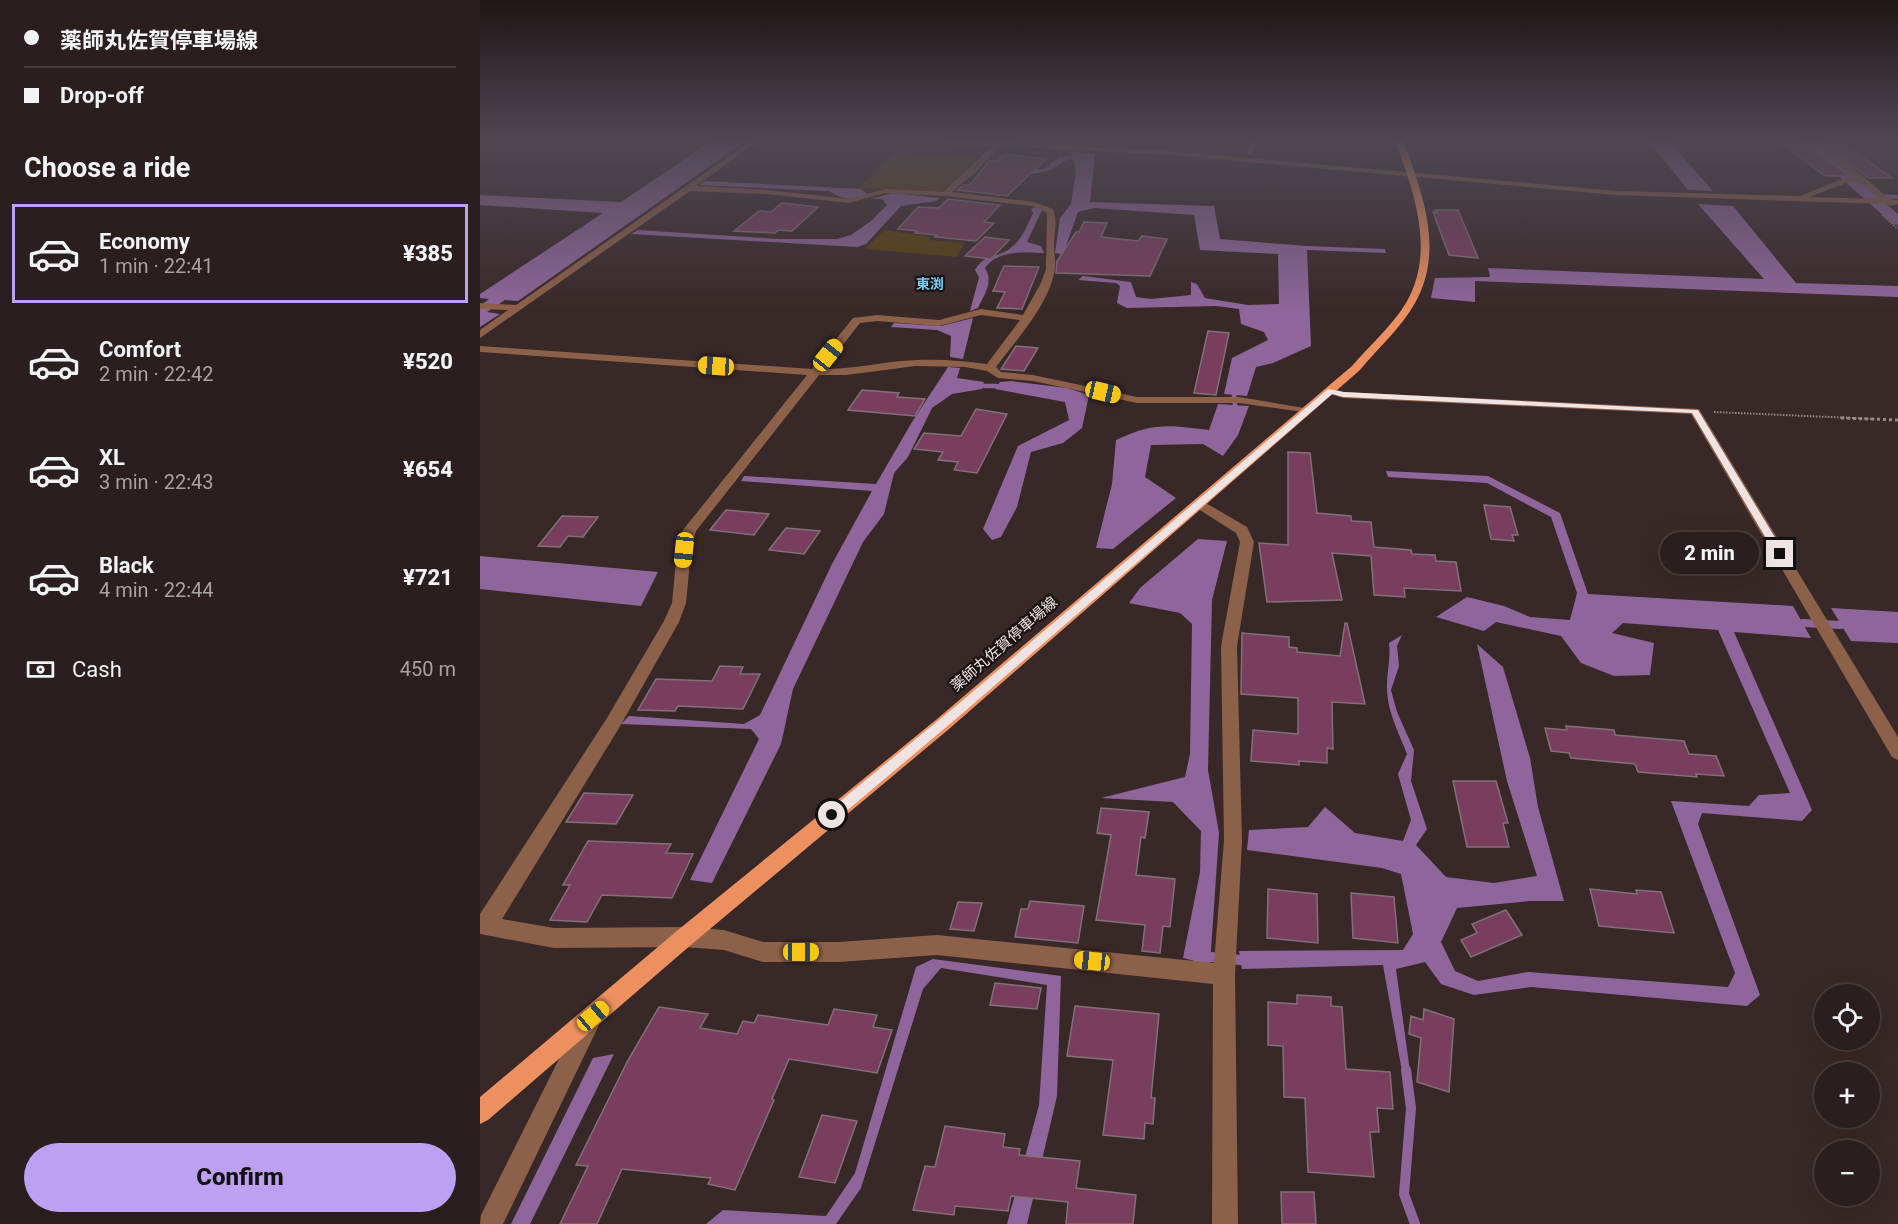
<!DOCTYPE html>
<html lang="en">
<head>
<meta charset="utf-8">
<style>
	body { margin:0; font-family:Roboto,"Noto Sans JP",sans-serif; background:#332727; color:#f1f3f6; height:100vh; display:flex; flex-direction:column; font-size:22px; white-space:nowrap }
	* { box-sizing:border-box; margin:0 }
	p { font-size:20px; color:#a6a2a4 }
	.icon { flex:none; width:33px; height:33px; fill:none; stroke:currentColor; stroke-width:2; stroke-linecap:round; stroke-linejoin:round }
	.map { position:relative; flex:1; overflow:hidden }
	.details { display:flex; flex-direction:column; background:#2b1e1e; width:480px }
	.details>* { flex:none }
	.banner { display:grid; align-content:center; height:132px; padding:0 24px; background:#2b1e1e }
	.tools { position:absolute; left:1334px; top:984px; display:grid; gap:12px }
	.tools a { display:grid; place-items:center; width:66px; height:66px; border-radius:50%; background:#2b1e1e; box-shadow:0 6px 24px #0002,0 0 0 2px #473c3c; font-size:30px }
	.end { position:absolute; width:27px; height:27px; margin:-14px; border:8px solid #efe3e3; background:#111; box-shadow:0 0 0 3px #111 }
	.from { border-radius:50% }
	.bubble { position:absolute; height:42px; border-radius:21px; background:#2b1e1e; box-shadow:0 6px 24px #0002,0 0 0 2px #473c3c; font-size:20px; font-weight:800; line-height:42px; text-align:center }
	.car { position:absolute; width:18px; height:36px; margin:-18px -9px; border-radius:8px; box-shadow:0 0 4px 2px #0007; background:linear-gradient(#f5c518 24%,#345 0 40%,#f5c518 0 76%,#345 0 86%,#f5c518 0) }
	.banner b { display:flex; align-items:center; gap:21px; height:57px; font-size:22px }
	.banner b+b { border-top:2px solid #473c3c }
	.banner i { width:15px; height:15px; background:#f1f3f6 }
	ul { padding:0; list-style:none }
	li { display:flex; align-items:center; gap:18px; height:99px; margin:0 12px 9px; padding:0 12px; border:3px solid transparent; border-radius:0px }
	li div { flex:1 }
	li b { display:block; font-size:22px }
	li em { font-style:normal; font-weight:800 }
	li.active { border-color:#bca0f2 }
	li>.icon { width:54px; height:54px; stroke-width:1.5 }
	h2 { padding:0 24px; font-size:27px; line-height:72px }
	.pay { display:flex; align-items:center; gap:15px; height:66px; padding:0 24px; font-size:22px }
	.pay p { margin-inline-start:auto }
	.action { display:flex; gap:12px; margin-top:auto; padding:12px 24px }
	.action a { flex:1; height:69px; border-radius:36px; background:#bca0f2; color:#111; font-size:24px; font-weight:800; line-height:69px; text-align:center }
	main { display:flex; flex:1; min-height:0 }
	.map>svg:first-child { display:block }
	.built { fill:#462d2e }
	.green { fill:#593e0c }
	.water { fill:#8f669b }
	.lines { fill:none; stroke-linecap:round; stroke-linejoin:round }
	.stream-far3 { stroke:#8f669b; stroke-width:4 }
	.stream-far2 { stroke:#8f669b; stroke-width:4.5 }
	.stream-far1 { stroke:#8f669b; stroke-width:8 }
	.stream { stroke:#8f669b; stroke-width:10 }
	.canal { fill:#8f669b; fill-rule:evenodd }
	.building { fill:#793e5d; stroke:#827078; stroke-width:1.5 }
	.path-far1 { stroke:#978888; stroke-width:2; stroke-dasharray:1.5 1.5; stroke-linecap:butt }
	.path { stroke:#978888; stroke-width:3; stroke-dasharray:3 3; stroke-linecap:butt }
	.minor { fill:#8d6049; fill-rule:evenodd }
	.major { fill:#ec905f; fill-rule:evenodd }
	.route { fill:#efe3e3 }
	.labels { text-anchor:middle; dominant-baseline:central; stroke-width:4.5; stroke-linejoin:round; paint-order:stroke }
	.far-neighbourhood-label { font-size:14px; font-weight:bold; fill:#76ccf3; stroke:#1b1313 }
	.street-label { font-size:15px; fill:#efe3e3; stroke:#1b1313 }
</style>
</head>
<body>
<main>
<section class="details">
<div class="banner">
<b><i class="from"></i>薬師丸佐賀停車場線</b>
<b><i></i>Drop-off</b>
</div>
<h2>Choose a ride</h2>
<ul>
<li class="active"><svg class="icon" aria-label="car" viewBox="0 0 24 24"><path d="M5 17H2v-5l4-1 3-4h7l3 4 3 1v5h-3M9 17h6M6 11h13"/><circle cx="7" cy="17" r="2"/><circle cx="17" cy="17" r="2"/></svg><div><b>Economy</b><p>1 min · 22:41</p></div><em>¥385</em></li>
<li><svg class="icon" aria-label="car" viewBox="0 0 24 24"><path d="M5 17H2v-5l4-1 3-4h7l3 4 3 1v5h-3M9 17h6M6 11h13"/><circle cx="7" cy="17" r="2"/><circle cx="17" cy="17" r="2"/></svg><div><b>Comfort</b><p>2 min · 22:42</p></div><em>¥520</em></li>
<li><svg class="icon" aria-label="car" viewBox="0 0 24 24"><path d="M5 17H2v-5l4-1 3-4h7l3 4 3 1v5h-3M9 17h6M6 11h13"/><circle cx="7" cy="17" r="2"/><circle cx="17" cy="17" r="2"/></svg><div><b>XL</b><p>3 min · 22:43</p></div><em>¥654</em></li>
<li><svg class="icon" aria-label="car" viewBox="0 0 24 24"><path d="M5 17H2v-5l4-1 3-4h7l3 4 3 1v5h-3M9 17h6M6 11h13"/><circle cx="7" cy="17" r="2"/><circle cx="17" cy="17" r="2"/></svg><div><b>Black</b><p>4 min · 22:44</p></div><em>¥721</em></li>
</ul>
<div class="pay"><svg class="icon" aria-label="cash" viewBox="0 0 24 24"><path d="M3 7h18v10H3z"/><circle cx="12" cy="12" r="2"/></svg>Cash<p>450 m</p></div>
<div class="action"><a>Confirm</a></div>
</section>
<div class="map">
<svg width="1418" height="1224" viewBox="0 0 1418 1224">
	<rect width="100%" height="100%" fill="#392828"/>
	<!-- built -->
	<path class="built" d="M1333,140H1418V176L1379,174Z"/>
	<!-- green -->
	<path class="green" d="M414,153L500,157L461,192L379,188Z
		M404,230L450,237L449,240L485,243L476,257L385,249Z"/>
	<!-- water -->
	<path class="water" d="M233,140H267L38,301L25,300L7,312L20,314L0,327V306L9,299L0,298V294L123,213L0,205V195L141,202Z
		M1168,140H1188L1233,191L1208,190Z
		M591,152L615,154L610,202L734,206L740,239L827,246L905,249L906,253L827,250L831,346L793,363L776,367L767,396L744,394L752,358L788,340L784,332L761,324L759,309L736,306L647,308L637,303L640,286L636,283L598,280L603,276L651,282L656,297L671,299L711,295V282L717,284L725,298L768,305L799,304L798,254L720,250L714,215L614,208L598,212L586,246L593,253L587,255L575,253L580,218L591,204L596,171L593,159C581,160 577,168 567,171C547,177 520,173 499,170L564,169L579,157L592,156Z
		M225,181L381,189L388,195C376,202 360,199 349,191L219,185Z
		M413,193L460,198L456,201L421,206L386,244L377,247L151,234L158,230L299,239H357L371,235L391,221L407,205L402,199H390Z
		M1218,204L1253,206L1316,283L1418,286V297L995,281V302L951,298L955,278L1010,277L1008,268L1284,279Z
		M556,207L562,210L547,242L561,246L564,253C545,252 517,250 505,268C514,282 504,295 498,308L490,311L499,277L495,270C505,254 511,259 526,251C541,243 546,228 553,213L551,209Z
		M493,318L483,359L470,357L471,336L457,330L411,327L414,323L461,326Z
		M468,367L480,368L477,378L504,382L502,389L472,394L452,408L428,457L414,473L404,514L383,542L313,689L301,744L232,883L210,880L279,739L271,729L141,724L149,716L264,724L280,715L352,564L392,491L261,481L264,476L396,484L432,422Z
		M531,381L587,388L609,395L602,428L583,443L551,452L537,507L521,537L512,540L503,529L538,446L589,420L585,402L515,389L520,382Z
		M738,404L769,406L758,435L743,456L723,444L671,445L665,477L696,498L633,549L616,548L632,484L636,440C674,422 689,425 729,430Z
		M906,471L1008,476L1080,513L1108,594L1313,606L1331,638L1254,632L1332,810L1322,821L1222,813L1218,824L1280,995L1267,1006L1051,987L994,995L961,984L945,962L916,969L931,1079L923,1077L903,965L762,969L759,951L923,950L933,934L921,874L902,868L767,850L769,830L828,827L845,807L875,833L923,841L931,820L918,774L927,754C919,733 908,713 907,691C906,675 911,660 909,643L922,635L917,646L919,666L911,690L917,712L934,750L931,781L947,829L936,845L966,877L1014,883L1057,876L1027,781L997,644L1023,667L1050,758L1058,807L1084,901H1050L977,908L961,942L975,971L998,981L1048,972L1248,987L1255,973L1191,801L1269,806L1279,795L1310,793L1238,630L1143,623L1132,633L1174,643L1170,675L1134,676L1101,663L1081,636L1016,622L1004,631L956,617L987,597L1024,606L1050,617L1090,620L1097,593L1071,517L1007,483L908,477Z
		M718,539L747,541L732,600L728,770L739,833L730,965L703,958L720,872L721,831L693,802L621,798L705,777L710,754L712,624L700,613L649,603L660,588Z
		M0,556L178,572L161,606L0,589Z
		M1351,608L1418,612V643L1371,641Z
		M453,959L581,976L577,1096L547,1224H527L559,1105L567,985L461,968L443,989L381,1188L356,1224H226L243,1210L346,1216L375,1173L436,967Z
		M134,1054L50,1224H31L113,1058Z"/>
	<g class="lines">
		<!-- stream-far3 -->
		<path class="stream-far3" d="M770,153L773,140
			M1389,196L1418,197"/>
		<!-- stream-far2 -->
		<path class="stream-far2" d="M503,386H517
			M754,395L755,405"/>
		<!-- stream-far1 -->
		<path class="stream-far1" d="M1323,623L1361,625"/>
		<!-- stream -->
		<path class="stream" d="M731,957L770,961
			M926,1070L931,1108L924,1194L935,1224"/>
		<!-- canal -->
		<path class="canal" d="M1313,140H1326L1355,160L1418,214V225L1413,224L1347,166Z"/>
	</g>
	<!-- building -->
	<path class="building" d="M1299,141H1322L1369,176H1345Z
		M1337,141H1359L1412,178H1388L1356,153Z
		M524,154L566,159L527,196L477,190L484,185H490L509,161H518Z
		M468,199L520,205L504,222L514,223L496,241L455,237L457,235L435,233L437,231L418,229L438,207L459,208Z
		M302,203L338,207L312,231L298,230L295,233L254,231L279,211L291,212Z
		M955,210H978L998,258L969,255L953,212L957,213Z
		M604,222L627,223L621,237L658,241L662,236L687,239L670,276L576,273L577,261L596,232H599Z
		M505,237L529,240L511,259L485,256Z
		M524,266L559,267L542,309L517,308L525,292L513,291Z
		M728,331L749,333L736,395L714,393Z
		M536,346L558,348L544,371L521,369Z
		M382,390L419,393L417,397L445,399L435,416L368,410Z
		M496,409L527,414L497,473L474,470L478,462L458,460L463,452L434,449L444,433L481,436Z
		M808,452L830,453L837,513L871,516V521L891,522L894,547L931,550L932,554L955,555L956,561L976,562L981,591L924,588L925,597L894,595L891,556L852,553L862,600L787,602L779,543L808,545Z
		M1004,505L1030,507L1038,535H1032L1034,541L1011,539Z
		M246,510L289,514L274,535L230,530Z
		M82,516L118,517L103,537L88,536L80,547L58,546Z
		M306,528L340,531L324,554L289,550Z
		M865,623H867L885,704L852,702L853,749L847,748V763L819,761V765L771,761L773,730L818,734V698L761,694L762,633L809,637V647L817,648V652L860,656Z
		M240,666L263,667L260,674H280L263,709L198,706L195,711L158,710L176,679L232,681Z
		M1086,726L1134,730L1135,735L1204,741L1209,754L1236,756L1244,776L1216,774L1217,777L1158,772L1155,764L1091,758L1089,753L1071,751L1065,728L1087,730Z
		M973,781H1016L1028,823H1023L1029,847H987Z
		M104,793L153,795L136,824L86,822Z
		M621,808L669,812L665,838L661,837L656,875L695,879L690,927L683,926L680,953L662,951L665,925L616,920L631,835L617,833Z
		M108,841L191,844L186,853L213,854L192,898L122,895L107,922L70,920L90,885H83Z
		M788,889L837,894L838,943L787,938Z
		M1110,889L1157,894L1156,890L1181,892L1194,933L1119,926Z
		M871,893L914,897L918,943L873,938Z
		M550,901L604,906L598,943L535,937L541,909H548Z
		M478,902L502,903L494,931L470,929Z
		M1026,910L1042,935L991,957L981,940L997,933L992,924Z
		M515,983L561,988L557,1009L510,1005Z
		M817,995L851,997V1006L862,1007L866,1069L910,1072L913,1109L897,1108L899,1132H890L894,1177L828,1172L825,1098L804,1097L803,1046L788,1045V1002L817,1004Z
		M595,1006L679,1014L671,1098H675L673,1124L665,1123L664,1139L623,1135L633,1060L587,1056Z
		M179,1007L228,1014L220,1028L257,1034L263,1021L274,1023L278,1015L348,1025L354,1009L397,1015L393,1027L412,1030L397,1073L309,1059L292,1099L294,1100L255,1190L228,1184L231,1178L142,1169L117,1224H80L108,1166L96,1165L147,1062Z
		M944,1009L974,1019L969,1092L937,1082L941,1038L929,1034L931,1016L943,1020Z
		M342,1115L377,1121L355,1183L319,1177Z
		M465,1126L525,1134L523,1147L540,1149L539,1155L600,1161L596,1188L656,1195L653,1224H586L588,1202L531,1196L528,1211L475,1206L474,1215L433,1210L445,1166L455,1167Z
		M801,1192H834L836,1224H802Z"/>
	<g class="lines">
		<!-- path-far1 -->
		<path class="path-far1" d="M1402,215L1418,229
			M1234,412L1396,419"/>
		<!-- path -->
		<path class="path" d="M1361,418L1418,420"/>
		<!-- minor -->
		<path class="minor" d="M272,140H280L216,186L287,190L369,199L405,189L463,192L512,146L439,142L436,140L515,142L524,140L523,142L690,151L1137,191L1320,196L1362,179L1375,178L1324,140C1342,138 1394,186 1410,199L1418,200V204L1411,206L1406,204L1137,195L690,155L519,146L497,171L472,192L554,202L573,209C578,222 574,233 574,246C574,253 576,260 575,269C569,305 537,339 516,367L521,372L553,375L657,397H759L830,409V413L759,403H657L553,381L518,378L507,371L485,367L436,366L366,375H339L216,531L211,550L206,603L199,622L139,728L22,919L74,928L205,927L244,930L283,942H359L457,935L734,963L744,841L741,646L760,542L756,533L712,505L719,501L724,502L767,527L774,542L757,646L762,841L755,975L758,1224H732L733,984L457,955L359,962H283L244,950L205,947L74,948L0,934V914L127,718L184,621L192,603L197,550L203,530L327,375L0,352V346L332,369L373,318L397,315L459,320L501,309L543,315L561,283L566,269L567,216L566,212L552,206L465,196L405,193L369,203L287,194L210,191L0,338V330L28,310L0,309V303L36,305ZM1380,182L1400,199L1329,197L1366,183ZM501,315L540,320L507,364C484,361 461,359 437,360C406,361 375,369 344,369L380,323L397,321L459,326Z
			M851,388L864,392L1219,409L1418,737V760L1412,757L1211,414L863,398L847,393V389Z
			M110,1010L118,1013L121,1021L23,1224H0L1,1215L102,1013Z"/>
		<!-- major -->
		<path class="major" d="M915,140H923C942,192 965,250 935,303C921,328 898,348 880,370L469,729L212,944L8,1120L0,1124V1097L198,930L457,719L872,366C890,345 912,326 926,303C956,251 934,193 915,140Z"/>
	</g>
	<!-- sky -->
	<linearGradient id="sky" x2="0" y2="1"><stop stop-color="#1f1616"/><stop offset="0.45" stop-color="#4e4853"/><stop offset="1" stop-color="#4e4853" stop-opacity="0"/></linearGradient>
	<rect width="1418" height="311" fill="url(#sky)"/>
	<!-- route -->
	<path class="route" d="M848,389L864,392L1218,410L1305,554L1300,558L1297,557L1212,413L863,397L852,394L484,712L357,819H348V811L476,706Z"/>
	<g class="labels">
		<!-- far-neighbourhood labels -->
		<g class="far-neighbourhood-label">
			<text x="450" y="284">東渕</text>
		</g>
		<!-- street labels -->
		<g class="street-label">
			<text transform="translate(524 644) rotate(-41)">薬師丸佐賀停車場線</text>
		</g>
	</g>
</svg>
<div class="tools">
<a><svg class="icon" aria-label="locate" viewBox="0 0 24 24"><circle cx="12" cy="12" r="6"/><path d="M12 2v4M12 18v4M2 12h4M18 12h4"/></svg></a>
<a>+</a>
<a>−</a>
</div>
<i class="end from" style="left:352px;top:815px"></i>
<i class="end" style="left:1300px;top:554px"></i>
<div class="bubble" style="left:1180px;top:532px;width:99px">2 min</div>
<i class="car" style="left:348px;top:355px;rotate:39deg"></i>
<i class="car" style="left:236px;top:366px;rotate:274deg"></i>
<i class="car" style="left:623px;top:392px;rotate:103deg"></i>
<i class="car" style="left:204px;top:550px;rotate:186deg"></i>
<i class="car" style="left:321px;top:952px;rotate:90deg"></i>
<i class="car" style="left:612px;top:961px;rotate:276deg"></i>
<i class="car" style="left:113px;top:1016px;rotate:50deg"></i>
</div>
</main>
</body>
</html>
